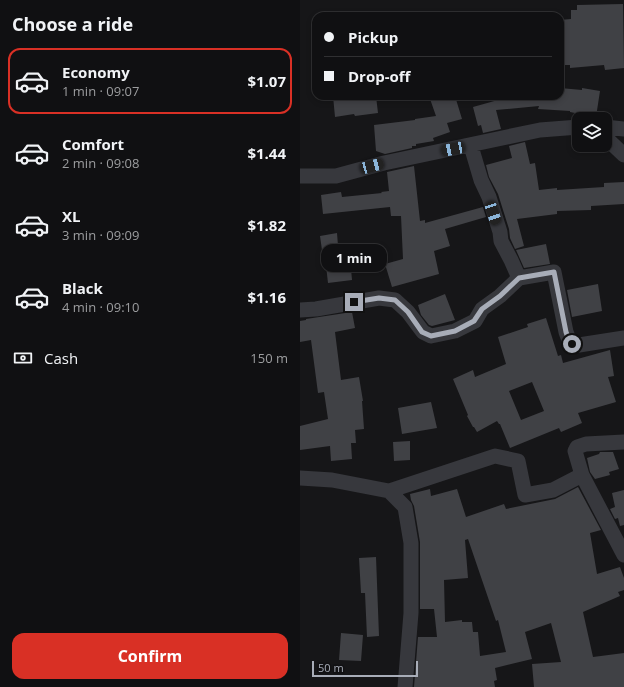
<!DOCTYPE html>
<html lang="en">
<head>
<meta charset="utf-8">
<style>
	body { margin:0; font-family:"Open Sans",sans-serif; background:#1e1e20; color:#f1f3f6; height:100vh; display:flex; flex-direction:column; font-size:15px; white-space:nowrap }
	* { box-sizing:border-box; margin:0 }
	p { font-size:13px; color:#9c9d9f }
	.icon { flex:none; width:22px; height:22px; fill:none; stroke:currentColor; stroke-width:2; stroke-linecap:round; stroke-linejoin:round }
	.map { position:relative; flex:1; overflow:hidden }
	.sheet { display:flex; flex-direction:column; background:#101012; width:300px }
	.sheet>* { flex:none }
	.guide { position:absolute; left:12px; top:12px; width:252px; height:88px; border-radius:12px; box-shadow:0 2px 6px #0003,0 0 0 1px #303032; display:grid; align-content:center; height:88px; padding:0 12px; background:#101012 }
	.tools { position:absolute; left:272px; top:112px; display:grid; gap:8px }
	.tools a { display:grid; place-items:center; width:40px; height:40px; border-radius:8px; background:#101012; box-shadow:0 2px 6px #0003,0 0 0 1px #303032; font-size:20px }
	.scale { position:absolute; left:12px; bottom:10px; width:106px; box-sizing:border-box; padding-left:4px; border:2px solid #a8adb8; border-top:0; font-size:11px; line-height:14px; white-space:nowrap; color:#a8adb8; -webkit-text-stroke:3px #111113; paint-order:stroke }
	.end { position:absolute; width:18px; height:18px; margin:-9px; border:5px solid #a8adb8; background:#111; box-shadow:0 0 0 2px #111 }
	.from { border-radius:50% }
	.bubble { position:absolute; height:28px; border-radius:12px; background:#101012; box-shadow:0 2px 6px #0003,0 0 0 1px #303032; font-size:13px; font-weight:700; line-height:28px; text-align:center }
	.car { position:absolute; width:12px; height:24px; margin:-12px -6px; border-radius:5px; box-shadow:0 0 3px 1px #0007; background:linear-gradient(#222 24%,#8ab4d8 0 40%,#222 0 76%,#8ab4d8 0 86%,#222 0) }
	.guide b { display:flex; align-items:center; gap:14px; height:38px; font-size:15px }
	.guide b+b { border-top:1px solid #303032 }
	.guide i { width:10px; height:10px; background:#f1f3f6 }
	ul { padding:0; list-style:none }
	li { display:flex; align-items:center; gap:12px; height:66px; margin:0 8px 6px; padding:0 4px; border:2px solid transparent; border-radius:12px }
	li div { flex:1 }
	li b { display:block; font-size:15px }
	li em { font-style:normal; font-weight:700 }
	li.active { border-color:#d93025 }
	li>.icon { width:36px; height:36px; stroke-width:1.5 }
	h2 { padding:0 12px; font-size:18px; line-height:48px }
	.pay { display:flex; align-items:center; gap:10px; height:44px; padding:0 12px; font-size:15px }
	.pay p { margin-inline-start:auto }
	.button { display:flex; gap:8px; margin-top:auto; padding:8px 12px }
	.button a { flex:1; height:46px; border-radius:12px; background:#d93025; color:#fff; font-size:16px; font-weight:700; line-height:46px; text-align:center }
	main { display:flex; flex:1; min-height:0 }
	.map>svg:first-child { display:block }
	.building { fill:#404145; fill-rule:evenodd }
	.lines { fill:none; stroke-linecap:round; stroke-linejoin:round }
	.street { stroke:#37383d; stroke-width:15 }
	.route { stroke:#a8adb8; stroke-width:5 }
</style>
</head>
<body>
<main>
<section class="sheet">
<h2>Choose a ride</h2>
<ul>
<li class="active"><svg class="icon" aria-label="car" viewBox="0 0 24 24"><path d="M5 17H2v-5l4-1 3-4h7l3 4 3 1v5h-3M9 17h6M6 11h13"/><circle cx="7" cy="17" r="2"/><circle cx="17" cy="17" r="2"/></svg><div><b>Economy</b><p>1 min · 09:07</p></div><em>$1.07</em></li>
<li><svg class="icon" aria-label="car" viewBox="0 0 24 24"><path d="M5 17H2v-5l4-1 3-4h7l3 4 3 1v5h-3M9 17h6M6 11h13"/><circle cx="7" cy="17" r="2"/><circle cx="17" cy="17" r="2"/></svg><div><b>Comfort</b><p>2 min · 09:08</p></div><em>$1.44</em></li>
<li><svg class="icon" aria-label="car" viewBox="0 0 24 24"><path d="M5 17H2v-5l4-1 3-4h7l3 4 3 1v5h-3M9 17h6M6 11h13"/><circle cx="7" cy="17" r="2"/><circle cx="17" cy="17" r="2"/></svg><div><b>XL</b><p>3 min · 09:09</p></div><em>$1.82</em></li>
<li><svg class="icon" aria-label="car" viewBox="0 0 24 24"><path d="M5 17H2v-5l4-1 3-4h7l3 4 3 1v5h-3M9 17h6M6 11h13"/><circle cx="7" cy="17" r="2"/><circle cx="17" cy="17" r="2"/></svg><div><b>Black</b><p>4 min · 09:10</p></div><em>$1.16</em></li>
</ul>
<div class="pay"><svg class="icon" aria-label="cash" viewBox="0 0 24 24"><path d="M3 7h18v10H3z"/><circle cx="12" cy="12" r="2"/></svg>Cash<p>150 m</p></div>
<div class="button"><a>Confirm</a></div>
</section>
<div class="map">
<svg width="324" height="687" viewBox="0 0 324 687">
	<rect width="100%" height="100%" fill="#161618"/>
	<!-- building -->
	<path class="building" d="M323,4L324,68L305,70L304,65L270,68V65H260V20L271,19V10H277V5Z
		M260,88L282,90V88L300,91L296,117L270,112V111L238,109L239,106L196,110L201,129L183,133L181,125L178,126L173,107L205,98V96H260Z
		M33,96H76L78,113L55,116L54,114L35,117Z
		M129,96H155L162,119L147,123L150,132L133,138L134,141L116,144V146H112V148L85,154L76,151L74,125L115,120V119L136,116Z
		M225,142L230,164L235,163L239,190L257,188V190L304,187V183L324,182V204L291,206V210L257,211V214L217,219L224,246L215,249L210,238L209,229L198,194L189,177L186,165L212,158L209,146Z
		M114,166L120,221L125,220V223L183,207L186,217L145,229L150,246L134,251L139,274L92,287L85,264L103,259L101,216H91L90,207L23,214L21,195L41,192L42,197L82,193L81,192L89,191L87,172Z
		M37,233L39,258H50L52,280L28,283L25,257H23L20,236Z
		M246,244L250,264L224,268L216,250Z
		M298,284L302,311L272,317L267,290Z
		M145,294L155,320L132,326L129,325L121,315L118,305Z
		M52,312L55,328L35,332L41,380L59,377L63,401H62L64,429L55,430L56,443H51L52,459L31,461L30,446L0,450V426L28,419L24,392L18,393L11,340L0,342V321L6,320V319Z
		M246,318L258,356L261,355L263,363L310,350L314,376L308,377L316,402L278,413L282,423L261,432L259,428L210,448L200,424H199L197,421L177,432L174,427H173L167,416L168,415L153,379L173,370L175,377L206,364L198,337L228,327L227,324ZM232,382L244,411L221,420L209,391Z
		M131,402L137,428L102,434L98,408Z
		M110,441V460L94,461L93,442Z
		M313,452L319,469L309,472L310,475L295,479L290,472L287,458L299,454L300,452Z
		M278,487L301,530L290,533L297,574L320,567L324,578V590L318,592L320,596L283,612L293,657L324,653V687H234L232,664L261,662L251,623L225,632L232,659L195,668L197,680L194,681L195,687H114L118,637H137L134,609H120V542L114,506L111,500L110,494L130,489L131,496L157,489L166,517L204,504L206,509L255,499ZM168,539L196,621L198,620L206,652L180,656L178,632H173L172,622H162V620L145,622L144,580L168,578L165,540Z
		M324,490V525L320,526L318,518L315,519L310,509L315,507L312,493Z
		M76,557L79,636L67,637L65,593H61L59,558Z
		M41,633L63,635L61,661L39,660Z"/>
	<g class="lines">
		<!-- street -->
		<path class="street" d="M305,127L324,129
			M305,137L324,155
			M171,146L181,180L189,197L200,232L201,241L211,260L219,278L254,272L266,332L269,340L272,344L279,345L324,338
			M0,176H36L84,163L240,130L279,127
			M0,310L16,309L79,298L95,300L108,312L123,332L131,336L155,331L175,321L182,309L200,296L219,278
			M282,475L275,451L277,447L286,444L324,442
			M0,478L32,480L89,491L105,507L111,543V613L105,687
			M89,491L195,456L218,461L225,495L253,490L282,475L324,555"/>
	</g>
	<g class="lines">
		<!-- route -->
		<path class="route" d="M54,302L79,298L95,300L108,312L122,332L131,336L155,331L174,321L182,309L200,296L219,278L254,272L266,332L269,340L272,344"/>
	</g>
</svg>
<div class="tools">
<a><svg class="icon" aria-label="layers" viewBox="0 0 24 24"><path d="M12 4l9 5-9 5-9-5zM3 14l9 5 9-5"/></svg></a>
</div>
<div class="scale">50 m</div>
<i class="end from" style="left:272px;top:344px"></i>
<i class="end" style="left:54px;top:302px"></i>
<div class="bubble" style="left:21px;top:244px;width:66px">1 min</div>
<i class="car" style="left:153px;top:149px;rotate:259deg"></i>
<i class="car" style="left:72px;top:166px;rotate:75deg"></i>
<i class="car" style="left:193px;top:213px;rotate:162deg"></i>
<div class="guide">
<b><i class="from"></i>Pickup</b>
<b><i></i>Drop-off</b>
</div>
</div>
</main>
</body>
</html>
